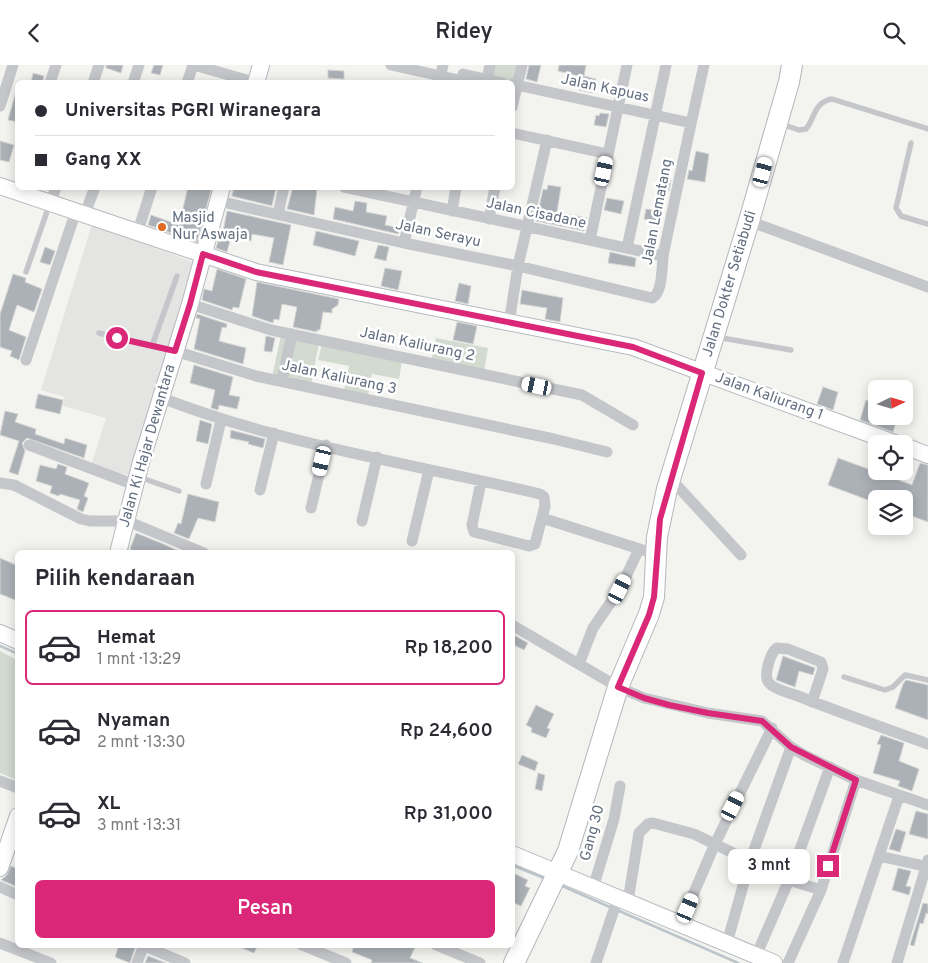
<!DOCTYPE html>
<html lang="id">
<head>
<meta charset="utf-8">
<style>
	body { margin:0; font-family:Overpass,sans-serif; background:#f2f2f3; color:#2b2b33; height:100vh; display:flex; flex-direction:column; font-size:19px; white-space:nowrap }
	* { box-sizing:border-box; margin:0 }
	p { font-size:16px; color:#7c7c81 }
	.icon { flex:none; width:28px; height:28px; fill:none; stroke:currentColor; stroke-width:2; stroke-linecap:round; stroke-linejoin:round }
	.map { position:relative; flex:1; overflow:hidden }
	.panel { position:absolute; left:15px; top:485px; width:500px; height:398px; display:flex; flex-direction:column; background:#fff; border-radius:8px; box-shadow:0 2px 12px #0003 }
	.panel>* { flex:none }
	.top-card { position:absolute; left:15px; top:15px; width:500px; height:110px; border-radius:8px; box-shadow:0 2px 12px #0003; display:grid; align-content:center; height:110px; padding:0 20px; background:#fff }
	.needle { width:32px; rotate:85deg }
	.fabs { position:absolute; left:868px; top:315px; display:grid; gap:10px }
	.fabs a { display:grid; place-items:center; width:45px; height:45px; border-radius:8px; background:#fff; box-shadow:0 2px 12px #0003; font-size:25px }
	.end { position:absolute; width:22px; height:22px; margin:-11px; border:6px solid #db2777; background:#fff; box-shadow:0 0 0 2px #fff }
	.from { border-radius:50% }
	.bubble { position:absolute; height:35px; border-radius:8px; background:#fff; box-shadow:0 2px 12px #0003; font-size:16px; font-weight:600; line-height:35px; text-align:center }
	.car { position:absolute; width:15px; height:30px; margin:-15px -8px; border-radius:6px; box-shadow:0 0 4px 1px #0007; background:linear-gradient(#fff 24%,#345 0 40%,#fff 0 76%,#345 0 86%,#fff 0) }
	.top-card b { display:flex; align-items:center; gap:18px; height:48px; font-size:19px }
	.top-card b+b { border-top:1px solid #e1e1e2 }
	.top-card i { width:12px; height:12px; background:#2b2b33 }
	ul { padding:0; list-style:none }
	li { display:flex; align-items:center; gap:15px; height:75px; margin:0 10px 8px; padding:0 10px; border:2px solid transparent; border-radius:8px }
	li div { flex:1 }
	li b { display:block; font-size:19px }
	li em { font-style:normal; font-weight:600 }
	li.active { border-color:#db2777 }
	li>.icon { width:45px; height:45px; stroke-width:1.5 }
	h2 { padding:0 20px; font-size:22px; line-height:60px }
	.cta { display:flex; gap:10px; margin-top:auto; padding:10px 20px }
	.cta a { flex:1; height:58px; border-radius:8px; background:#db2777; color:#fff; font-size:20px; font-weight:600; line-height:58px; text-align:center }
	header { display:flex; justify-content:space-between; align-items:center; height:65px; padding:0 20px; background:#fff; font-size:22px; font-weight:600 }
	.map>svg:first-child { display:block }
	.built { fill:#e4e4e3 }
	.green { fill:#d3dbd1 }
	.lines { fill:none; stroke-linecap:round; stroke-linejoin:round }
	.stream { stroke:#bcc5cb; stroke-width:2.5 }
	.building { fill:#acb1b7; stroke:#d5d5d3 }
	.secondary-casing { stroke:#b6b9be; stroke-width:18 }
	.highway-casing { stroke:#b4b6ba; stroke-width:22 }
	.lane { stroke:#c4c6ca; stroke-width:5.5 }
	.street { stroke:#c4c6ca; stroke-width:11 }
	.secondary { stroke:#fff; stroke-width:16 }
	.highway { stroke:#fff; stroke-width:20 }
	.route { stroke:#db2777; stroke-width:6 }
	.poi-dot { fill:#e06a24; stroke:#fff; stroke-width:2 }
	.labels { text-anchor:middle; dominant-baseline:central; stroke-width:5; stroke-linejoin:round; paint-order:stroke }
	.street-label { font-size:15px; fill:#636f80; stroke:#fff }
	.poi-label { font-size:15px; fill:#636f80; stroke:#fff; text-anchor:start }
</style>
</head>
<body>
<header><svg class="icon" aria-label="back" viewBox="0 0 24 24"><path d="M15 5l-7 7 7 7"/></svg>Ridey<svg class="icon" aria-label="search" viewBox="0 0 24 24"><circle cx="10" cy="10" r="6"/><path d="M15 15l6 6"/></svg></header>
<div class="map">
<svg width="928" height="898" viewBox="0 0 928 898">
	<rect width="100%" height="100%" fill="#f3f4f0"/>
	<!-- built -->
	<path class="built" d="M92,159L193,197L131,411L91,401L106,353L63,341L64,332L41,325Z"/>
	<!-- green -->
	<path class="green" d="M494,0H518L515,16L492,11Z
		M281,270L319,278L311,320L272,312Z
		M436,273L488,283L484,307L431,296Z
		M322,279L402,297L399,314L372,309L368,331L344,326L349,301L318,295Z
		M0,586L17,595V715L0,708Z"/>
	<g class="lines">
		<!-- stream -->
		<path class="stream" d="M0,581L18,589
			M512,800L546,814
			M560,820L612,843
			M617,845L738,898"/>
	</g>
	<!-- building -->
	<path class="building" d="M106,0H123L121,8L106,3Z
		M154,0H163L160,10L151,8Z
		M529,0H541L537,17L526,14Z
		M559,0H586L584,11L596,14L593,28L579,25L582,12L558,6Z
		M328,5L344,6V14L328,13Z
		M33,8L44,11L42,18H31Z
		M15,30H18V57L8,55Z
		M600,48L609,49L606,62L594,60L596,50L599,51Z
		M0,76L14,80L9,97L0,95Z
		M696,86L709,89L705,117L687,114L689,105L692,106Z
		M663,113L671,115L669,126L660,124Z
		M548,120L561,122L557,147L587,153L584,166L536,156L543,124L547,125Z
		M188,122H212L197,177L148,160L151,150L179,160Z
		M234,122H276L272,141L232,131Z
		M293,122L317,124L314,150L287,144Z
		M607,133L624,136L621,149L604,145Z
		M355,136L367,138L366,147L387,151L385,160L400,163L398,169L333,154L335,142L353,146Z
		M646,144L658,146L656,157L644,154Z
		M227,146L291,160L283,200L269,197L274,173L252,169L251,176L231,172L227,187L216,183L218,176L221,177Z
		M316,166L359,176L355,191L313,180Z
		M378,180L389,182L386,196L374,193Z
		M45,182L55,186L50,200L40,197Z
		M610,187L636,193L635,202L608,198Z
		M385,203L402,206L398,225L381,221Z
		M217,204L246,214L239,243L233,242L232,245L202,235L204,224L212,226Z
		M13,209L26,213L25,217L42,224L34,247L17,240L9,265L26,272L19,295L10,291L12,286L0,282V249Z
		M257,217L339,234L338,240L332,244V248L323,247L320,265H317V267L293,262L297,242L282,239L279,255L274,254L273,258L252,251Z
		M459,218L471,221L468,239L455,236Z
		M522,225L563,233L560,257L545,254L547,243L520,239Z
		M197,249L227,259L226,263L222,262L219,276L246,283L243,299L194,284L200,254L196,253Z
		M457,257L477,261L473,279L453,275Z
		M266,271L275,273L272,287L264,286Z
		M194,300L233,312L229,330L240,332L237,344L219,340L218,345L211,343L215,325L190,318Z
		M823,322L838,327L833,345L817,339Z
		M38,329L63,335L60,349L35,343Z
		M866,335L876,338V351H898L893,367L860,355Z
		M5,346L18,349L15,357L36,364L35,369L64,379L65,373L87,380L84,393L27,373L22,378L25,386L18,410L9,407L19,376L0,370Z
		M200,355L212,359L208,379L196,376Z
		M231,365L265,374L263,383L248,379L249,377L230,373Z
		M838,393L912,420L920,398L928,400V457L904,448V434H876V438L828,420Z
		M58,399L67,402L65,409L89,418L84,431L88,433L83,447L77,444L80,435L60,429L59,431L50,428L52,421L36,416L40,400L56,404Z
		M188,429L219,437L215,457L198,453L189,474L174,468L178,458L181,459Z
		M136,468L161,478L183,488H138L130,484Z
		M0,493L18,501V536L0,529Z
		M512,569L528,578L524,585L512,579Z
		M783,591L815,603L813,610L799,606L795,622L779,616L776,615Z
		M906,615L928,620V655L895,643L903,619Z
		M536,640L554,649L547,663L550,664L546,673L531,667L532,663L526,660Z
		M881,670L904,678L899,696L919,704L912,726L898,721L900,716L873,708L881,680L877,679Z
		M522,690L538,697L535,706L518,699Z
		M538,708L545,710L542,726L535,724Z
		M916,746L928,749V774L909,769Z
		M896,764L906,767L900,787L889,784Z
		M11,801L18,804V822L1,815L7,810Z
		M898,803L911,806L906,821L911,822L909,830L892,825Z
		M515,809L528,815L525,821L530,823L521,841L512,837V816Z
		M923,838L928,839V849L926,848L923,859L920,858L914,881L910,880Z
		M119,880L135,883L130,898L115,892Z
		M235,880H258L254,888Z
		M354,880H416L410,893L423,898H371L372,895L352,887Z
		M148,891L166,898H145Z"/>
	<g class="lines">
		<defs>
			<path id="secondary" d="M256,18L261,0
				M0,121L256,207L633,282L897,379
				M904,381L928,390
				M118,488L141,397L190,239L222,122
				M0,568L18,576
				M512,789L774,898
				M0,803L18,751"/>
			<path id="highway" d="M514,898L568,786L618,622L649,549L654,532L657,472L667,424L749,156L789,17L792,0"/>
		</defs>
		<!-- secondary casing -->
		<use href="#secondary" class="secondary-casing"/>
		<!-- highway casing -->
		<use href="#highway" class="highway-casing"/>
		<!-- lane -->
		<path class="lane" d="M781,59L799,65L806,64C815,53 814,37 832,34L928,64
			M911,78L896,143L901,151L928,159
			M26,207L50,138
			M99,268L175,286
			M716,272L791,285
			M152,281L177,211
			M139,412L179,426
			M844,612L885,625L893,622L905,610L928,615"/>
		<!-- street -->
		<path class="street" d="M194,0L257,18
			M391,0L472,18
			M463,9L503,18
			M487,14L490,0
			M50,18L56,0
			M93,18L99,0
			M133,18L139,0
			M187,18L193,0
			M439,18L443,0
			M512,19L691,58
			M0,41L13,0
			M512,42L522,0
			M512,68L608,89
			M344,122L663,191
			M218,136L404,178L518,201L652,233C664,227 661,199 664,186C677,124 690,62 704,0
			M51,137L56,122
			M452,146L456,122
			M85,149L95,122
			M278,149L284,122
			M489,154L495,122
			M749,156L928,222
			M138,166L152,122
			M590,175L627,0
			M404,178L417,122
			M627,183L666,0
			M190,239L271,265L582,330L633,360
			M509,258L518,201L547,75
			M175,286L256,311L554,374L607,387
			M26,295L76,146
			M282,316L292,269
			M162,333C283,380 414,399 540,429L544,432L545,441L535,479L529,481L474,467L472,460L481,417
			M29,380L135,420
			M670,413L741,490
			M0,418L14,420L81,454L90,456H127L204,488
			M206,419L221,355
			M260,425L274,368
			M311,443L326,380
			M542,453L646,486
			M362,456L377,392
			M412,476L429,405
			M512,560L618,622L644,633L708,648L762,656L791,682L804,690L856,715L928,740
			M579,599L593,563L620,524L639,484
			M812,637L823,604L821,597L788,584L777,583C770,588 763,611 769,618C775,625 790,628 798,631C841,648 884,663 928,679
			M0,716L18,723
			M879,791L928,802
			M0,822L18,830
			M593,823L614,754L620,721
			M628,836L639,768L648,759L653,758L694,769L789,815L821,825
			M681,858L714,781L772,663
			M0,878L51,898
			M727,878L750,796L791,682
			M142,880L185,898
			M302,880L346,898
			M436,880L480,898
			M756,891L789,815L830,702
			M137,898L144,880
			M596,898L618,833
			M788,898L821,825L856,715
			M843,898L899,731
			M897,898L928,795"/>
		<!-- secondary -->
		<use href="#secondary" class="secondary"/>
		<!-- highway -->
		<use href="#highway" class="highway"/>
	</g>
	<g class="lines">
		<!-- route -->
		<path class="route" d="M117,273L175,286L190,239L203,189L256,207L633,282L702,308L660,454L654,532L649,550L618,622L644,633L669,640L708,648L762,656L791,682L856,715L828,801"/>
	</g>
	<!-- markers -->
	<circle class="poi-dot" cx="162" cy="162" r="5"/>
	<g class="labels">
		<!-- street labels -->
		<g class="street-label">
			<text transform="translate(605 24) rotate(12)">Jalan Kapuas</text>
			<text transform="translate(658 147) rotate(-79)">Jalan Lematang</text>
			<text transform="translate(536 149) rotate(12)">Jalan Cisadane</text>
			<text transform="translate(438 169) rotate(12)">Jalan Serayu</text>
			<text transform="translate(730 219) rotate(-73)">Jalan Dokter Setiabudi</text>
			<text transform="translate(417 280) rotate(12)">Jalan Kaliurang 2</text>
			<text transform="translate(339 313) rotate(12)">Jalan Kaliurang 3</text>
			<text transform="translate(769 332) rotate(20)">Jalan Kaliurang 1</text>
			<text transform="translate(148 381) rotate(-74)">Jalan Ki Hajar Dewantara</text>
			<text transform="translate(593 768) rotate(-75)">Gang 30</text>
		</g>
		<!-- poi labels -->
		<g class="poi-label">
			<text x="172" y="153">Masjid<tspan x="172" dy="17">Nur Aswaja</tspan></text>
		</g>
	</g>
</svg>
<div class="fabs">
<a><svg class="needle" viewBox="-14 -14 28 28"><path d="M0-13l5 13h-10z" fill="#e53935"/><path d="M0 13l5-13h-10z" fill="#7c7c81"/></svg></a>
<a><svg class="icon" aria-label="locate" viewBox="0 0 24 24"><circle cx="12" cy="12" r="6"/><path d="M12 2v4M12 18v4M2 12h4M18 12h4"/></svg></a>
<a><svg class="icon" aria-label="layers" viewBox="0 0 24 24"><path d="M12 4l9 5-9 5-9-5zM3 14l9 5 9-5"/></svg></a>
</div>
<i class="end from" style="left:117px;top:273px"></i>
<i class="end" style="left:828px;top:801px"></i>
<div class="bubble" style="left:728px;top:784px;width:82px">3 mnt</div>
<i class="car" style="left:604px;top:106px;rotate:12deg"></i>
<i class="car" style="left:763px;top:107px;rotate:15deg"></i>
<i class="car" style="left:537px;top:321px;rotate:282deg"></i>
<i class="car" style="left:322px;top:396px;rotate:193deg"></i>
<i class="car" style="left:620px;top:524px;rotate:27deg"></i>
<i class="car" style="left:733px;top:741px;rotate:27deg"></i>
<i class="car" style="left:688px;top:843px;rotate:23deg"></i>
<div class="top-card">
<b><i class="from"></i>Universitas PGRI Wiranegara</b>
<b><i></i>Gang XX</b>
</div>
<section class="panel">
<h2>Pilih kendaraan</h2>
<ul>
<li class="active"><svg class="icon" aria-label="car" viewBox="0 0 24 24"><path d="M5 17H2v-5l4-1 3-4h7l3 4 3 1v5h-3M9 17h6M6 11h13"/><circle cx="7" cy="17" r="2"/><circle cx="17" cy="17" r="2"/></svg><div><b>Hemat</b><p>1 mnt · 13:29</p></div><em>Rp 18,200</em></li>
<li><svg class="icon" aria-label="car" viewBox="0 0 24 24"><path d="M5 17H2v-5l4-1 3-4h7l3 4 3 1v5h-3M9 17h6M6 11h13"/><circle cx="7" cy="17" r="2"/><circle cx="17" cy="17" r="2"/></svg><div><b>Nyaman</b><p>2 mnt · 13:30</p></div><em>Rp 24,600</em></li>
<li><svg class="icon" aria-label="car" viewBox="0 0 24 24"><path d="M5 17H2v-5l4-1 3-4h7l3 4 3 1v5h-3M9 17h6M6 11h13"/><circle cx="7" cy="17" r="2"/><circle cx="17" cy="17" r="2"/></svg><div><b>XL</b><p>3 mnt · 13:31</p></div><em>Rp 31,000</em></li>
</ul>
<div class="cta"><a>Pesan</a></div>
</section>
</div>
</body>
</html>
